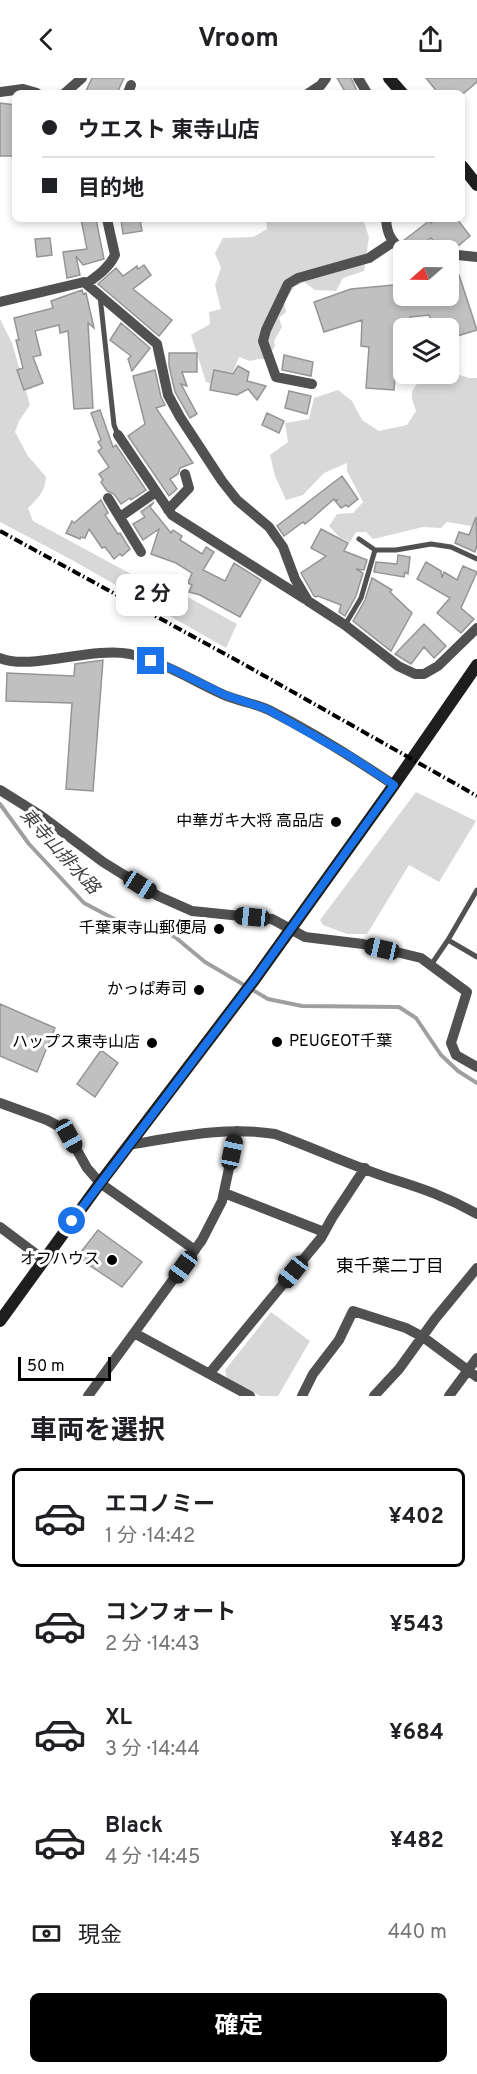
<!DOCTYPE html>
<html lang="ja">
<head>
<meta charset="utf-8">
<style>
	body { margin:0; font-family:Overpass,"Noto Sans JP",sans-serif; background:#f2f2f2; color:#202124; height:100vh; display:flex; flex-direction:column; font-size:22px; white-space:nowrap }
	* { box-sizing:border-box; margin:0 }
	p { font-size:20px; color:#757577 }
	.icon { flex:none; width:33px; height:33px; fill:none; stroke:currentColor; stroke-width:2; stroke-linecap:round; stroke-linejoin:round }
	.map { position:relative; height:1318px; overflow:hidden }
	.panel { display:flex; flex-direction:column; background:#fff; flex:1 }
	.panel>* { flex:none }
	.banner { position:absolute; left:12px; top:12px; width:453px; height:132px; border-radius:9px; box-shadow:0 3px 9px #0003; display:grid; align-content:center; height:132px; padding:0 30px; background:#fff }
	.needle { width:39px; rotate:250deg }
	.fabs { position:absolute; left:393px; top:162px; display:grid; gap:12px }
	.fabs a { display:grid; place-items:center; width:66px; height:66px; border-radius:9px; background:#fff; box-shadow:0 3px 9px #0003; font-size:30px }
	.scale { position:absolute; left:18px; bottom:15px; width:93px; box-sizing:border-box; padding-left:6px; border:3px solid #000; border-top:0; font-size:16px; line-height:21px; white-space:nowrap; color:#000; -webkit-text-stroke:4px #fff; paint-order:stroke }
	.end { position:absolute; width:27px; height:27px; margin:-14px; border:8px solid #1a73e8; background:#fff; box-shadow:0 0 0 3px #fff }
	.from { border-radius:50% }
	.bubble { position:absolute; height:42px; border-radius:9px; background:#fff; box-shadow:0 3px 9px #0003; font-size:20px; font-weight:700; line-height:42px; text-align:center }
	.car { position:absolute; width:18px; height:36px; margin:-18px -9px; border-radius:8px; box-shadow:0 0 4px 2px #0007; background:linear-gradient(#222 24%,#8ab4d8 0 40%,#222 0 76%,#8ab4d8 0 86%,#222 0) }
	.banner b { display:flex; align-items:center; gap:21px; height:57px; font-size:22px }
	.banner b+b { border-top:2px solid #e0e0e0 }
	.banner i { width:15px; height:15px; background:#202124 }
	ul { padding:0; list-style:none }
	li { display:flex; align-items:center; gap:18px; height:99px; margin:0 12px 9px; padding:0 18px; border:3px solid transparent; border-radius:9px }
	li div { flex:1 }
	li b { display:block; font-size:22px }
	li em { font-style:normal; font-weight:700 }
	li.active { border-color:#000 }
	li>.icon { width:54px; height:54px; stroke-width:1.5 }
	h2 { padding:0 30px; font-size:27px; line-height:72px }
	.pay { display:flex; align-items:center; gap:15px; height:66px; padding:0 30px; font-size:22px }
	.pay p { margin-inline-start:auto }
	.cta { display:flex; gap:12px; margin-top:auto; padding:12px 30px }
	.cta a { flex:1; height:69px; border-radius:9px; background:#000; color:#fff; font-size:24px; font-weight:700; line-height:69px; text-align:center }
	header { display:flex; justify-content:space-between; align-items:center; height:78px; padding:0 30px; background:#fff; font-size:27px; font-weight:700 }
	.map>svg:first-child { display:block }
	.green { fill:#d8d8d8 }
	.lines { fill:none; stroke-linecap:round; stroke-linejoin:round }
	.stream { stroke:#9f9f9f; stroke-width:4 }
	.building { fill:#c0c0c0; stroke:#959595; stroke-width:1.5 }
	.lane { stroke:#515151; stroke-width:5 }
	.street { stroke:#515151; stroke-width:10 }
	.secondary { stroke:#1e1e1e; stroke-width:12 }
	.rail { stroke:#000; stroke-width:4; stroke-dasharray:9 3 1.5 3; stroke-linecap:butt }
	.route { stroke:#1a73e8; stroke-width:8 }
	.poi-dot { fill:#000; stroke:#fff; stroke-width:2 }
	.labels { text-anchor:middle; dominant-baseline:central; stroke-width:6; stroke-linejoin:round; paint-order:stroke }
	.poi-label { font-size:16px; fill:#000; stroke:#fff; text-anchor:end }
	.water-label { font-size:18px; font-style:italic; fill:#404040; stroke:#fff }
	.neighbourhood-label { font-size:18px; fill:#000; stroke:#fff }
</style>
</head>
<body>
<header><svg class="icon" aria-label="back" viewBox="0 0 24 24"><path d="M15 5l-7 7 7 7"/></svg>Vroom<svg class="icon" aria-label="share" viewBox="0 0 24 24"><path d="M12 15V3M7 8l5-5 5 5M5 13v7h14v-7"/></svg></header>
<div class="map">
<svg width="477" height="1318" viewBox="0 0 477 1318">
	<rect width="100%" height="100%" fill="#fff"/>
	<!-- green -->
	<path class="green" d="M266,141H363L369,159L364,193L343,200L336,213L315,212L304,204L294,209L284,224L286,234L279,240L282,249L274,263L275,268L267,281H258L250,283L239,279L227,310L206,304L191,257L210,246L209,234L221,231L215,207L221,190L215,175L223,160L253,159L267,151Z
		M0,241L12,265L30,327L19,343L15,354L28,378L46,399C45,414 38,420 28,430L33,443L131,496L180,498L186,518L237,546L226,570L72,482L0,444Z
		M449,294L470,300H477V449L447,444L441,450L423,449L373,461L366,454H356L350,464L339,459L329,448L337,436L353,435L363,424L347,393V385L324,395L303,417L286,422L275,398L270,377L288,364L285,345L309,341L314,320L338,312L352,323L362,342L379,353L407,347L416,333C415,328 412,323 412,319C410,302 436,296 448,296Z
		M416,714L476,743L439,804L409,787L367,856H347L323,847L320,842Z
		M271,1234L310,1263L278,1318H260L227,1300L225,1292Z"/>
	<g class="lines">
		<!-- stream -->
		<path class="stream" d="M0,726L29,766L84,825L118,843L149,848L175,859L205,884L268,921L302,928L399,929L416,940L441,977L458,993L477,1005"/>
	</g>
	<!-- building -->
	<path class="building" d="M92,0H124L117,15H85Z
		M337,0H351L358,15H346Z
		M426,0H477V4L464,15H438Z
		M0,25L15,27V78H0Z
		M81,141H96L104,181L83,187L76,178L80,197L67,200L63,174L87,171Z
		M121,141H140L142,153L123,156Z
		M436,141H457L470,158L457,169L453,163L441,172L431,160L415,172H411L403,163L429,143L431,145Z
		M50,160L52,177L37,179L35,161Z
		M144,187L151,197L133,211L172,242L159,258L98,206L116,190L123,198L137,188L138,191Z
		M459,197L477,252L448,261V250H434L429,237L410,239L411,245L399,246L394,312L366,310L369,269L361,268L362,242L324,254L314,224L351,211L404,206V218H448V200Z
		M82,212L83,216L86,215L94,250L88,245L93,330L74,331L68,253L60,255L59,247L35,253L41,277L33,279L43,305L24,312L17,292L23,290L16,262H19L14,240L53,230L51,223Z
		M121,245L150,270L132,293L128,281L131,278L110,262Z
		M169,275H197V294H182L187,308L181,306L197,336L190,340L175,314L169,288Z
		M284,277L313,284L311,298L282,292Z
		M238,288L249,294L247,303L266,308L257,322L248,311L237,317L210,312L214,292L233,296Z
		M155,292L161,319L165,327L156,330L193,385L180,390L178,396L170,401L177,411L169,418L128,358L145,346L133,298Z
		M289,313L311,318L307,336L285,330Z
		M100,332L113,369L116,367L146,412L131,422L130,420L121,426L114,416L107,413L101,404L103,402L99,396L109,389L98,373L102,370L98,364L101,362L91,335Z
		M267,335L284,343L279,355L262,347Z
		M342,398L358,421L348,429L346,427L341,430L336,424L337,422L335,423L334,421L310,442L305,446L303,444L284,458L277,448Z
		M101,422L108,435L105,437L118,456L120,455L130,471L122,478L120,476L114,481L105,469L102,470L89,451L85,460L81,459L80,461L66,455L72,443L74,445Z
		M154,424L150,429L171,455L173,452L182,458L180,462L202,476L206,469L214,474L203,492L225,503L234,485L261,502L240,539L200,517L189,514L192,507L188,505L192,495L176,485L151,476L159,451L143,462L133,446L145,439L141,434Z
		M476,439L477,467L475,474L455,465L459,454L469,457Z
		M321,451L348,465L344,473L367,482L364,492L356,491L363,495L356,518L345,538L339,534L341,527L318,518L316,519L314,518L301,495L326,478L311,470Z
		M398,477L410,479L408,496L405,494L404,499L374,494L376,484L397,486Z
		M426,484L441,493L442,500L444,494L457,502L463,488L477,494L461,530L474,541L461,555L437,535L450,520L417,501Z
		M372,500L392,512L390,514L412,535L391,573L353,543L365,522Z
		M424,546L446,568L434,580L424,569L411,586L395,576Z
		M103,582L93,713L66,711L72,625L6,623L7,595L74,598L75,586Z
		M0,926L55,950L37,994L0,978Z
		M101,972L118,985L95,1019L77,1006Z
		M98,1152L142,1184L122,1209L77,1179Z"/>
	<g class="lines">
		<!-- lane -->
		<path class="lane" d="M100,218L114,347L118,357
			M359,461L375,472H396L431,466L451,469L477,481
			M345,547L361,520L375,472
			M448,862L477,879
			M431,887L448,862L477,812"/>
		<!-- street -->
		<path class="street" d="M358,0L367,15
			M0,14L23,11L37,15
			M65,15L82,0
			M128,15L131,7
			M309,15L321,7L326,0
			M386,141C387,156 391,164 404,173
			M448,176L477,179
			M86,206C97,198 109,190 115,177L107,141
			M0,224L84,204L157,266L168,317L180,339L222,403L237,422L269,449L283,469L295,501L308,523L345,547L398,588L415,596H424L438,588L477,550
			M312,306L276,299L263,263L266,252L288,206L298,200L369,180L393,164
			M118,357L172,437L305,521
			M108,420L141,474
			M168,432L189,410L185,396
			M120,439L156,414
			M0,580C30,593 92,568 130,576C163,584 192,602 222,616C237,623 254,625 269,632C312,654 354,680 394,707
			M0,712L40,737L103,784L158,818L192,833L272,841L305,859L363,866L421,880L467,914L451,965L456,977L477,989
			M0,1025L47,1042L62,1050L69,1058L87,1090L100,1105L195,1172
			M129,1067C177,1059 227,1048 275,1056C314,1070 352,1088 392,1101C424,1111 447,1119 477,1136
			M224,1115L324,1154
			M0,1149L44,1182
			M134,1255L250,1318
			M209,1296L321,1160L332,1140L365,1090
			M88,1318L202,1162L222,1123L237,1053
			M302,1318L313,1296L339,1262L353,1233L406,1250L423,1259L477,1299
			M374,1318L399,1291L435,1241L477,1190
			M449,1318L477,1280"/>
		<!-- secondary -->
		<path class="secondary" d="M389,0L402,15
			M462,88L477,107
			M0,1243L100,1105L255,901L394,707L477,587"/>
		<!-- rail -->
		<path class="rail" d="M0,453L247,588L477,718"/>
	</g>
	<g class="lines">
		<!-- route -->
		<path class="route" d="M72,1143L255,901L394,707L350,678L267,631L225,617L172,591L151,583"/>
	</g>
	<!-- markers -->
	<g class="poi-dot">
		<circle cx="336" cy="744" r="6"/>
		<circle cx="219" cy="851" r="6"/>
		<circle cx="199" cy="912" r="6"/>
		<circle cx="277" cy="964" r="6"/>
		<circle cx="152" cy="965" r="6"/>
		<circle cx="112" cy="1182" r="6"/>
	</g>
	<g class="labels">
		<!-- poi labels -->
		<g class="poi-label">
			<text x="324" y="744">中華ガキ大将 高品店</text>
			<text x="207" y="851">千葉東寺山郵便局</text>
			<text x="187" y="912">かっぱ寿司</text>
			<text x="289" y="964" text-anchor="start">PEUGEOT千葉</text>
			<text x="140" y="965">ハップス東寺山店</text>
			<text x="100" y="1182">オフハウス</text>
		</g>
		<!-- water labels -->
		<g class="water-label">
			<text transform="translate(59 774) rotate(48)">東寺山排水路</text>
		</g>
		<!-- neighbourhood labels -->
		<g class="neighbourhood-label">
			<text x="390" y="1189">東千葉二丁目</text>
		</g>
	</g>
</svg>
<div class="fabs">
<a><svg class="needle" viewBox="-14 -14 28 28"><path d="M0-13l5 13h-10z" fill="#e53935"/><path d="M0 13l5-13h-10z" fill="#757577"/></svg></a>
<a><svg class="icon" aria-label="layers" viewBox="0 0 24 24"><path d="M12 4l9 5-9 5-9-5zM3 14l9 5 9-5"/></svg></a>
</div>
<div class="scale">50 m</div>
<i class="end from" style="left:72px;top:1143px"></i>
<i class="end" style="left:151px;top:583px"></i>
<div class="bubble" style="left:116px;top:496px;width:72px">2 分</div>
<i class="car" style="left:140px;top:807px;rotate:122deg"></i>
<i class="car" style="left:252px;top:839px;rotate:276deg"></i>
<i class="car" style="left:382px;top:871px;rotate:283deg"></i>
<i class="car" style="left:69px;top:1058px;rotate:151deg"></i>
<i class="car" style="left:232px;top:1074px;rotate:12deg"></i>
<i class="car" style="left:183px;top:1189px;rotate:216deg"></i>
<i class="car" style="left:293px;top:1194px;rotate:219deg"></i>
<div class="banner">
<b><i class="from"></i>ウエスト 東寺山店</b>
<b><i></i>目的地</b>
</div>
</div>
<section class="panel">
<h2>車両を選択</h2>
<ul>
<li class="active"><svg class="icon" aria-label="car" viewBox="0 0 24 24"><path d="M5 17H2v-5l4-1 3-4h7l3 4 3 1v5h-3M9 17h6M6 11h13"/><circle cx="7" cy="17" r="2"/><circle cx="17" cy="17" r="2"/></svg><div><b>エコノミー</b><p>1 分 · 14:42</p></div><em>¥402</em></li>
<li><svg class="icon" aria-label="car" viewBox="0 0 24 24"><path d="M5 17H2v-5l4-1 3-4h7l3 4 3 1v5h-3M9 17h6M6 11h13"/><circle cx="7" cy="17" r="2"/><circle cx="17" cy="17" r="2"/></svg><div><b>コンフォート</b><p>2 分 · 14:43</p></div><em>¥543</em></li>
<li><svg class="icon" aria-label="car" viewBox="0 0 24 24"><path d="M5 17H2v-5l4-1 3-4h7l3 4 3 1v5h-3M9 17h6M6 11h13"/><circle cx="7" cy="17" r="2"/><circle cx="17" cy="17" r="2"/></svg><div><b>XL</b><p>3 分 · 14:44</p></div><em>¥684</em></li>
<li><svg class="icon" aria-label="car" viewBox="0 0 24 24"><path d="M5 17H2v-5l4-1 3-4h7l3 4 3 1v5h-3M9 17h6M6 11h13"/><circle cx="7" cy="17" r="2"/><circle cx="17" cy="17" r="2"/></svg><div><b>Black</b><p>4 分 · 14:45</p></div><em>¥482</em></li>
</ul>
<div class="pay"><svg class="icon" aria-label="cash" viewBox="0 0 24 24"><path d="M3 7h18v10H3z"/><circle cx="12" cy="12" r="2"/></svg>現金<p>440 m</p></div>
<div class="cta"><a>確定</a></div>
</section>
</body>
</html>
